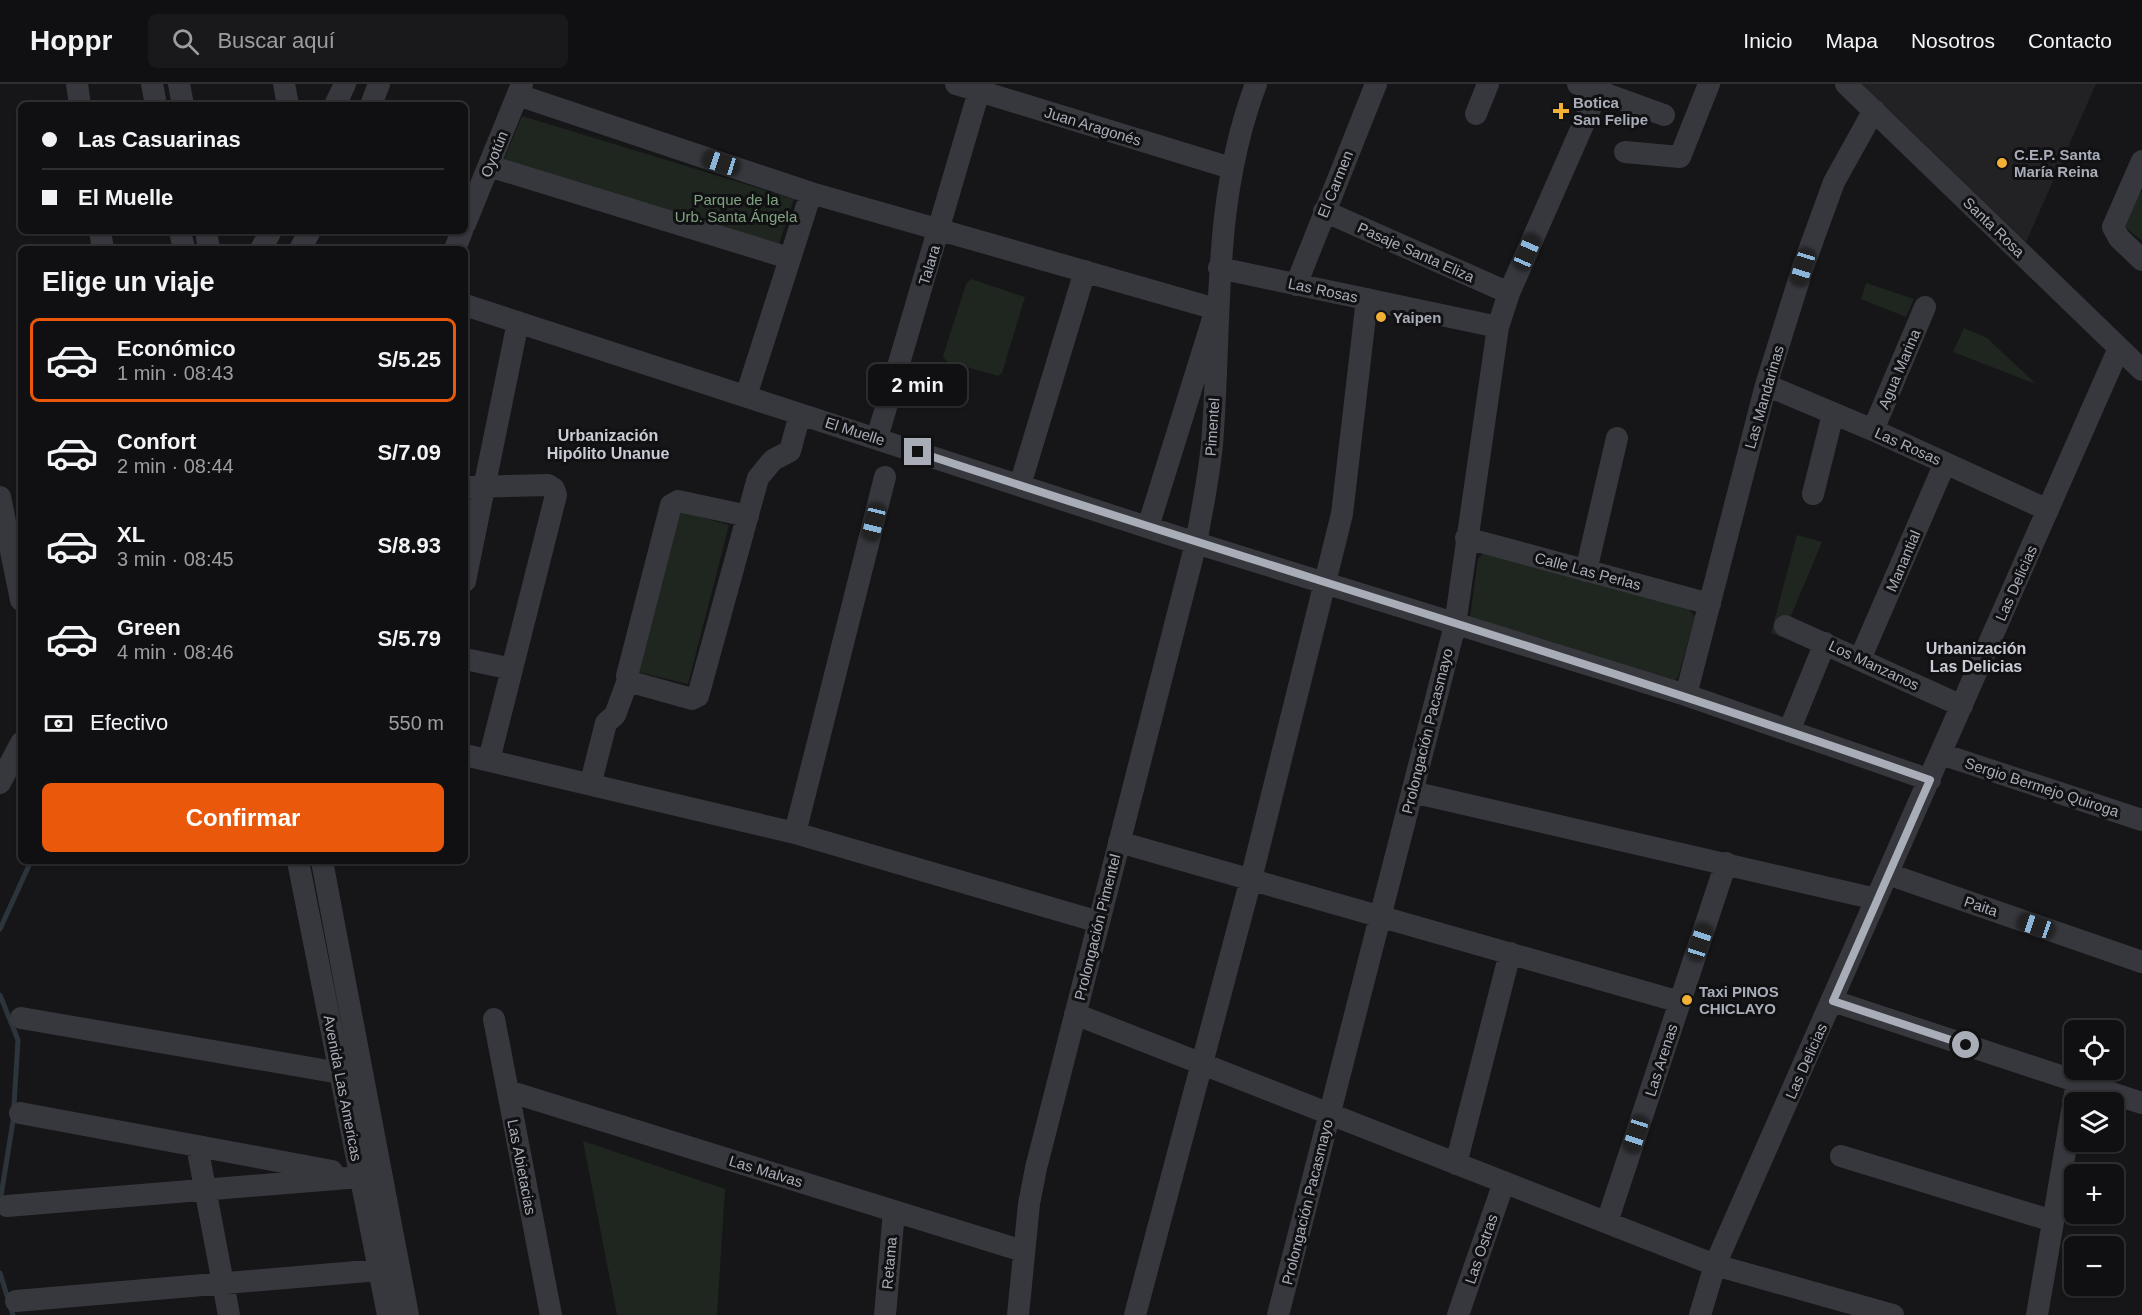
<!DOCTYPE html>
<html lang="es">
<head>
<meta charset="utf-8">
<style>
	body { margin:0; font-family:Helvetica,sans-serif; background:#19191b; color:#f1f3f6; height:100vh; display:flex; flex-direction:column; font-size:22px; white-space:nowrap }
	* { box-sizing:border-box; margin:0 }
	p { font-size:20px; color:#9c9d9f }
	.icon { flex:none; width:33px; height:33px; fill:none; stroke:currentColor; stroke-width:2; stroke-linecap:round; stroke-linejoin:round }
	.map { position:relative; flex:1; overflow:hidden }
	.panel { position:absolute; left:18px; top:162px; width:450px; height:618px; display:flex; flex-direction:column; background:#101012; border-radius:9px; box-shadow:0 2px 4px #0004,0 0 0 2px #303032 }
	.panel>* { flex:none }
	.banner { position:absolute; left:18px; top:18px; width:450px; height:132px; border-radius:9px; box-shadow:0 2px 4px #0004,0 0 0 2px #303032; display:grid; align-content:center; height:132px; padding:0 24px; background:#101012 }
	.fabs { position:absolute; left:2064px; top:936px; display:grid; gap:12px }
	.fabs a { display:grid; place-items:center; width:60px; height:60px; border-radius:9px; background:#101012; box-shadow:0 2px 4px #0004,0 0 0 2px #303032; font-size:30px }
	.end { position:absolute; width:27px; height:27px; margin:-14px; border:8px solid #a8adb8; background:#111; box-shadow:0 0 0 3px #111 }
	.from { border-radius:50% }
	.bubble { position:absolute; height:42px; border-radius:9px; background:#101012; box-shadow:0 2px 4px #0004,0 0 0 2px #303032; font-size:20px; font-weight:800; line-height:42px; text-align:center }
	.car { position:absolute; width:18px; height:36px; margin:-18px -9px; border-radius:8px; box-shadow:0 0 4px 2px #0007; background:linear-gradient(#222 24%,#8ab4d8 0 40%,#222 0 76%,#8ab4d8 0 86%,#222 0) }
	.banner b { display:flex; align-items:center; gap:21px; height:57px; font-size:22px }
	.banner b+b { border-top:2px solid #303032 }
	.banner i { width:15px; height:15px; background:#f1f3f6 }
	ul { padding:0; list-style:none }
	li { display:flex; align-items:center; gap:18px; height:84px; margin:0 12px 9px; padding:0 12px; border:3px solid transparent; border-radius:9px }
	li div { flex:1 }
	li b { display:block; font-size:22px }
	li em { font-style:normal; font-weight:800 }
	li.current { border-color:#ea580c }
	li>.icon { width:54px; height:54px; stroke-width:1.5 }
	h2 { padding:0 24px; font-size:27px; line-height:72px }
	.pay { display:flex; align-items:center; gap:15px; height:66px; padding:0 24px; font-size:22px }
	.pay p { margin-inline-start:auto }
	.primary-button { display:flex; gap:12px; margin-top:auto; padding:12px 24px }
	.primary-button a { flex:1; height:69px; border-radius:9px; background:#ea580c; color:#fff; font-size:24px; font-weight:800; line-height:69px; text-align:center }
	header { display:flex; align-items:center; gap:36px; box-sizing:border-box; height:84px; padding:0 30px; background:#101012; border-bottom:2px solid #303032 }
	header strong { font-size:28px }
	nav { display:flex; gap:33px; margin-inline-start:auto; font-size:21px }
	.search { width:420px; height:54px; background:#19191b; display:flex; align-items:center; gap:15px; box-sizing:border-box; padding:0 21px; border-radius:9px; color:#9c9d9f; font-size:22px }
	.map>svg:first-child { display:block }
	.built { fill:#222225 }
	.green { fill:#1e261f }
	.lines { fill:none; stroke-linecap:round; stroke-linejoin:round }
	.stream { stroke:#2c353c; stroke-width:5 }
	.minor { stroke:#37383d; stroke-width:22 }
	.route { stroke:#a8adb8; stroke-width:8 }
	.poi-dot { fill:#f2b134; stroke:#111113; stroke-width:2 }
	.labels { text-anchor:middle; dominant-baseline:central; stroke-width:6; stroke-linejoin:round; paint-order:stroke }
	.poi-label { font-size:15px; font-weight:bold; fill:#a8adb8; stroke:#111113; text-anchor:start }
	.street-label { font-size:15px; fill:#a8adb8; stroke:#111113 }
	.park-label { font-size:15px; fill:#7fa381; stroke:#111113 }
	.neighbourhood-label { font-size:16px; font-weight:bold; fill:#c9ccd4; stroke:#111113 }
</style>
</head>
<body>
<header>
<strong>Hoppr</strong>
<div class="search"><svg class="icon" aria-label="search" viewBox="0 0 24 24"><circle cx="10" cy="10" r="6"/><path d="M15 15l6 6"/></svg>Buscar aquí</div>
<nav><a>Inicio</a><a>Mapa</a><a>Nosotros</a><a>Contacto</a></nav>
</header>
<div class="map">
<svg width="2142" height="1231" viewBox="0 0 2142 1231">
	<rect width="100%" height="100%" fill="#161618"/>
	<!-- built -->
	<path class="built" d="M1862,0H2096L2026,158Z"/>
	<!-- green -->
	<path class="green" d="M522,32L794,115L778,163L503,78Z
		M2140,108L2142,109V157L2125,143Z
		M971,195L1025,213L1002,289L998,292L946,277L943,272L966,200Z
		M1866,199L1914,215L1906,233L1861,215Z
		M1964,244L1987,254L2036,300L1953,268Z
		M679,427L729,441L688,600L638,588Z
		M1797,451L1822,458L1782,553L1771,549Z
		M1484,469L1688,524L1695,533L1678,593L1675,596L1470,533L1478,475Z
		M583,1057L725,1105L717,1231H617Z"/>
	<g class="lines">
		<!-- stream -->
		<path class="stream" d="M0,845L31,777
			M0,911L18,956L13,1037L0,1118
			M0,1189L13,1231"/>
		<!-- minor -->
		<path class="minor" d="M77,0L80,21
			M152,0L156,21
			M179,0L183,21
			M284,0L288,21
			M956,0L1231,84
			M1578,0L1664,31
			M1846,0L2142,286
			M518,11L811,109L1216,225L1148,443
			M335,21L345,0
			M371,21L379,0
			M1476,30L1488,0
			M1625,68L1680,73L1709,0
			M2142,77L2113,143L2119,154L2142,176
			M489,82L789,174
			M1324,127L1509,209
			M465,140L522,0
			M100,147L103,165
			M180,147L184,165
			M206,147L209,165
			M261,165L271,147
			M300,165L310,147
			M455,165L462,147
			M1219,184L1498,243
			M1296,201L1376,0
			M465,221L1196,459L1686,611L1930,696
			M1766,301L1873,346L2048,426
			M746,312L811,109
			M1873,346L1925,223
			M877,354L979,7
			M1020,401L1085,187
			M465,403L548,401L554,405L556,411L489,676
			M1813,410L1833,330
			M0,413L21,516
			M748,432L678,417L671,421L627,592L631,598L692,615L698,612L758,394L773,376L790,367L800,330
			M1466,454L1710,520
			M1586,487L1617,354
			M465,497L518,238
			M1785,542L1962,622
			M465,575L512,585
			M1860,575L1945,379
			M1686,611L1766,301L1803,183L1834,98L1874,26
			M1789,647L1825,559
			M1941,670L2142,736
			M465,671L795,749L1099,838
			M593,690L606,639L615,631L628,596
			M0,699L21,659
			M1412,708L1876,815
			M795,749L885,393
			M1119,758L1680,918
			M298,777L388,1231
			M322,777L408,1231
			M1888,790L2142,878
			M1833,917L2142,1019
			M1075,930L1715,1181L1893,1231
			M21,934L340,989H354
			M494,935L551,1231
			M508,1007L1023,1167
			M20,1029L332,1087
			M197,1062L229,1231
			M1841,1072L2053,1137
			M1456,1080L1510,869
			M7,1122L360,1093
			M1607,1138L1726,779
			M16,1217L379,1186
			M885,1231L894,1127
			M1018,1231L1029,1120L1036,1084L1196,459C1202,426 1209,393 1212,360C1222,237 1211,119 1256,0
			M1135,1231L1251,795L1342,430L1367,215
			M1278,1231L1455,541L1498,243L1509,209L1601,0
			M1458,1231L1504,1098
			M1700,1231L1715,1181L2119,264
			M2037,1231L2077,998"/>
	</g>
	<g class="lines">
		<!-- route -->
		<path class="route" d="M918,368C1254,479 1595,578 1930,696L1833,917L1966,961"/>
	</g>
	<!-- markers -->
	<g class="poi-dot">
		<path d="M1558 18h6v6h6v6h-6v6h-6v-6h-6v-6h6z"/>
		<circle cx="2002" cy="79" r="6"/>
		<circle cx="1381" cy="233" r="6"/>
		<circle cx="1687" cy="916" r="6"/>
	</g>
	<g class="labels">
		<!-- poi labels -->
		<g class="poi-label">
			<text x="1573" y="18">Botica<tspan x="1573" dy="17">San Felipe</tspan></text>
			<text x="2014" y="70">C.E.P. Santa<tspan x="2014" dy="17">María Reina</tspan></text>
			<text x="1393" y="233">Yaipen</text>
			<text x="1699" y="907">Taxi PINOS<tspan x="1699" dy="17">CHICLAYO</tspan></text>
		</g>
		<!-- street labels -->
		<g class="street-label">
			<text transform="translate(1093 42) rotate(17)">Juan Aragonés</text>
			<text transform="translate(494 70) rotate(-68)">Oyotún</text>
			<text transform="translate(1335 100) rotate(-68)">El Carmen</text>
			<text transform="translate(1994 143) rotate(44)">Santa Rosa</text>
			<text transform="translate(1416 168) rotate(24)">Pasaje Santa Eliza</text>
			<text transform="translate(929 181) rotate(-73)">Talara</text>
			<text transform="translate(1323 206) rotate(12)">Las Rosas</text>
			<text transform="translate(1899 285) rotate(-67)">Agua Marina</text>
			<text transform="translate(1764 313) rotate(-74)">Las Mandarinas</text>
			<text transform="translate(1212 343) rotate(-86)">Pimentel</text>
			<text transform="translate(855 347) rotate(18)">El Muelle</text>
			<text transform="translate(1908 362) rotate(24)">Las Rosas</text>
			<text transform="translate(1903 477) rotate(-67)">Manantial</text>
			<text transform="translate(1588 487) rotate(15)">Calle Las Perlas</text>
			<text transform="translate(2016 499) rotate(-66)">Las Delicias</text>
			<text transform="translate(1874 581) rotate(25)">Los Manzanos</text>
			<text transform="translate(1427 647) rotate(-76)">Prolongación Pacasmayo</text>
			<text transform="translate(2042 703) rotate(18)">Sergio Bermejo Quiroga</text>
			<text transform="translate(1981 822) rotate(19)">Paita</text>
			<text transform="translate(1097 843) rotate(-76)">Prolongación Pimentel</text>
			<text transform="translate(1661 976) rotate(-72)">Las Arenas</text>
			<text transform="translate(1806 977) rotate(-66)">Las Delicias</text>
			<text transform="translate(343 1004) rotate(79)">Avenida Las Americas</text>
			<text transform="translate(522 1083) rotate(79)">Las Abietacias</text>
			<text transform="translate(766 1087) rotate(17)">Las Malvas</text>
			<text transform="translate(1307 1118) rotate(-76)">Prolongación Pacasmayo</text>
			<text transform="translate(1481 1165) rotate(-71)">Las Ostras</text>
			<text transform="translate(889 1179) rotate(-85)">Retama</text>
		</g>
		<!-- park labels -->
		<g class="park-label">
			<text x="736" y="115">Parque de la<tspan x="736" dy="17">Urb. Santa Ángela</tspan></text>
		</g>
		<!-- neighbourhood labels -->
		<g class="neighbourhood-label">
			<text x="608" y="351">Urbanización<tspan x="608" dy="18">Hipólito Unanue</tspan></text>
			<text x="1976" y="564">Urbanización<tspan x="1976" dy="18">Las Delicias</tspan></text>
		</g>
	</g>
</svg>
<div class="fabs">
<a><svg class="icon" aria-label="locate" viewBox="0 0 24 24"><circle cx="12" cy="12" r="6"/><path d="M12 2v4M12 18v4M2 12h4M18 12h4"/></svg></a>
<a><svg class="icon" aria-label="layers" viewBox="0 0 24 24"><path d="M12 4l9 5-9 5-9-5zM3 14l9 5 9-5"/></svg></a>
<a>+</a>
<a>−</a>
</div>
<i class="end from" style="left:1966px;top:961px"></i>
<i class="end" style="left:918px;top:368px"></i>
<div class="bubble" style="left:868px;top:280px;width:99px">2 min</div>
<i class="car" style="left:721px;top:79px;rotate:288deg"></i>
<i class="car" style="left:1527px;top:168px;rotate:24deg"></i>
<i class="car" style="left:1803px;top:183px;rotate:197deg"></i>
<i class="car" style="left:874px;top:438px;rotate:194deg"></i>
<i class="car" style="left:2036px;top:842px;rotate:289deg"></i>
<i class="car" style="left:1700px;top:858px;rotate:18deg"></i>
<i class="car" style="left:1636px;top:1050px;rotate:198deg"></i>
<div class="banner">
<b><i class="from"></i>Las Casuarinas</b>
<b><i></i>El Muelle</b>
</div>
<section class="panel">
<h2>Elige un viaje</h2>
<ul>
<li class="current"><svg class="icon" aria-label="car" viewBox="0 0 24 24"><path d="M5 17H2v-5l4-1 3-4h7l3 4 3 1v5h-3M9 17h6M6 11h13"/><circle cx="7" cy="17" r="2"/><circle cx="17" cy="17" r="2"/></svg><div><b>Económico</b><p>1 min · 08:43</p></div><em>S/5.25</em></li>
<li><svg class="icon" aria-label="car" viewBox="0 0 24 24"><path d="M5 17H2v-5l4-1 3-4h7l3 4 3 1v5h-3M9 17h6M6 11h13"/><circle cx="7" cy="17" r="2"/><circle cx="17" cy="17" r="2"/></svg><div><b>Confort</b><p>2 min · 08:44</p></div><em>S/7.09</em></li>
<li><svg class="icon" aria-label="car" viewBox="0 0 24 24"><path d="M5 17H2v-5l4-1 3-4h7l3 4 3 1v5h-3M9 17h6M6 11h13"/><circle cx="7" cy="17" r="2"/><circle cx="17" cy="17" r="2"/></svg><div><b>XL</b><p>3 min · 08:45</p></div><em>S/8.93</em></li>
<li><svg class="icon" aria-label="car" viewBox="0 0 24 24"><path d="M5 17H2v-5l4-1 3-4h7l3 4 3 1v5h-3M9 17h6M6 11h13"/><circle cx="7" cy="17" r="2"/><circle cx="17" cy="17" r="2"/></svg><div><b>Green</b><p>4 min · 08:46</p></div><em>S/5.79</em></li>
</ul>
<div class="pay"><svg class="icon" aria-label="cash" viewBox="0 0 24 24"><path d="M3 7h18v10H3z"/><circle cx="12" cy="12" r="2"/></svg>Efectivo<p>550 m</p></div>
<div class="primary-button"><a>Confirmar</a></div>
</section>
</div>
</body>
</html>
